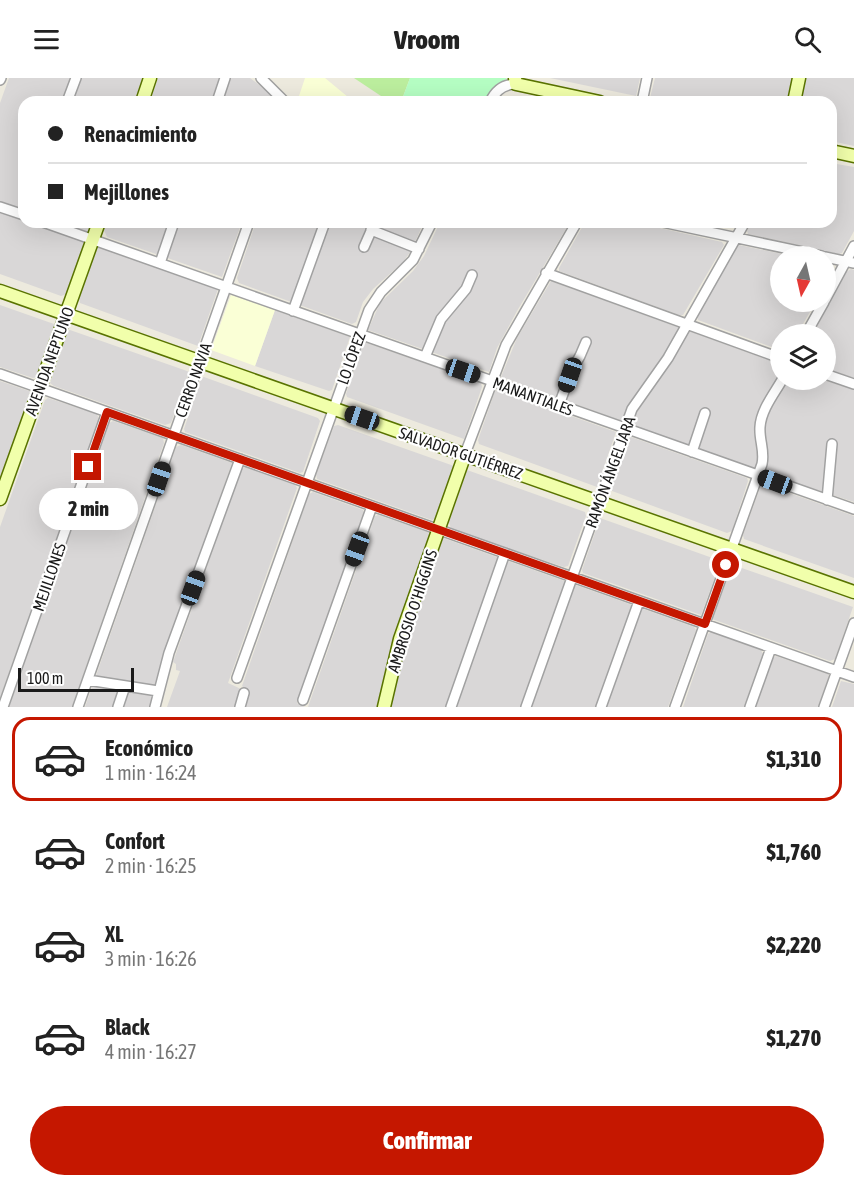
<!DOCTYPE html>
<html lang="es">
<head>
<meta charset="utf-8">
<style>
	body { margin:0; font-family:"Asap Condensed",sans-serif; background:#f2f2f2; color:#222; height:100vh; display:flex; flex-direction:column; font-size:22px; white-space:nowrap }
	* { box-sizing:border-box; margin:0 }
	p { font-size:20px; color:#767676 }
	.icon { flex:none; width:33px; height:33px; fill:none; stroke:currentColor; stroke-width:2; stroke-linecap:round; stroke-linejoin:round }
	.map { position:relative; height:629px; overflow:hidden }
	.details { display:flex; flex-direction:column; background:#fff; flex:1 }
	.details>* { flex:none }
	.hud { position:absolute; left:18px; top:18px; width:819px; height:132px; border-radius:18px; box-shadow:0 6px 24px #0002; display:grid; align-content:center; height:132px; padding:0 30px; background:#fff }
	.needle { width:39px; rotate:188deg }
	.controls { position:absolute; left:770px; top:168px; display:grid; gap:12px }
	.controls a { display:grid; place-items:center; width:66px; height:66px; border-radius:50%; background:#fff; box-shadow:0 6px 24px #0002; font-size:30px }
	.scale { position:absolute; left:18px; bottom:15px; width:116px; box-sizing:border-box; padding-left:6px; border:3px solid #1a1a1a; border-top:0; font-size:16px; line-height:21px; white-space:nowrap; color:#1a1a1a; -webkit-text-stroke:4px #fff; paint-order:stroke }
	.end { position:absolute; width:27px; height:27px; margin:-14px; border:8px solid #c51700; background:#fff; box-shadow:0 0 0 3px #fff }
	.from { border-radius:50% }
	.bubble { position:absolute; height:42px; border-radius:21px; background:#fff; box-shadow:0 6px 24px #0002; font-size:20px; font-weight:800; line-height:42px; text-align:center }
	.car { position:absolute; width:18px; height:36px; margin:-18px -9px; border-radius:8px; box-shadow:0 0 4px 2px #0007; background:linear-gradient(#222 24%,#8ab4d8 0 40%,#222 0 76%,#8ab4d8 0 86%,#222 0) }
	.hud b { display:flex; align-items:center; gap:21px; height:57px; font-size:22px }
	.hud b+b { border-top:2px solid #e0e0e0 }
	.hud i { width:15px; height:15px; background:#222 }
	ul { padding:10px 0 0; list-style:none }
	li { display:flex; align-items:center; gap:18px; height:84px; margin:0 12px 9px; padding:0 18px; border:3px solid transparent; border-radius:18px }
	li div { flex:1 }
	li b { display:block; font-size:22px }
	li em { font-style:normal; font-weight:800 }
	li.selected { border-color:#c51700 }
	li>.icon { width:54px; height:54px; stroke-width:1.5 }
	.cta { display:flex; gap:12px; margin-top:auto; padding:12px 30px }
	.cta a { flex:1; height:69px; border-radius:36px; background:#c51700; color:#fff; font-size:24px; font-weight:800; line-height:69px; text-align:center }
	header { display:flex; justify-content:space-between; align-items:center; height:78px; padding:0 30px; background:#fff; font-size:27px; font-weight:800 }
	.map>svg:first-child { display:block }
	.residential { fill:#d9d7d7 }
	.education { fill:#faffd6 }
	.grass { fill:#bcee9e }
	.park { fill:#b5fec3 }
	.lines { fill:none; stroke-linecap:round; stroke-linejoin:round }
	.street-casing { stroke:#a1a1a1; stroke-width:12 }
	.secondary-casing { stroke:#597300; stroke-width:15 }
	.street { stroke:#fff; stroke-width:9 }
	.secondary { stroke:#f1ffab; stroke-width:12 }
	.route { stroke:#c51700; stroke-width:8 }
	.labels { text-anchor:middle; dominant-baseline:central; stroke-width:4.5; stroke-linejoin:round; paint-order:stroke }
	.street-label { font-size:16px; fill:#1a1a1a; stroke:#fff }
</style>
</head>
<body>
<header><svg class="icon" aria-label="menu" viewBox="0 0 24 24"><path d="M4 6h16M4 12h16M4 18h16"/></svg>Vroom<svg class="icon" aria-label="search" viewBox="0 0 24 24"><circle cx="10" cy="10" r="6"/><path d="M15 15l6 6"/></svg></header>
<div class="map">
<svg width="854" height="629" viewBox="0 0 854 629">
	<rect width="100%" height="100%" fill="#edeade"/>
	<!-- residential -->
	<path class="residential" d="M9,0H145L136,24H24V144H93L67,216L61,218L0,196V25Z
		M158,0H250L269,14L277,24H150Z
		M550,0H640L636,18Z
		M655,0H792L787,24H660L650,20Z
		M805,0H854V68L831,63V24H800Z
		M831,85L854,89V153L842,175L839,176L748,156L747,153L752,144H831Z
		M106,144H242L222,199L107,159L104,152Z
		M256,144H424L411,173L403,184L373,211L363,224L356,244L352,246L239,205L237,200Z
		M440,144H570L517,233L497,270L489,294L368,252L380,225L413,193L424,178Z
		M585,144H633L722,164L724,167L683,237H679L559,193V190Z
		M739,167L792,178H780V224H816L797,256H780V272L698,242L697,238L736,168Z
		M97,169L218,211L198,268L80,225L79,220Z
		M851,191L854,192V300L825,290V256H813L846,194Z
		M551,203L780,286V302H824L854,312V424L751,390L501,299L517,260Z
		M0,227L54,246L56,249L37,299L33,300L0,289Z
		M275,232L350,259L332,312L329,313L255,288Z
		M70,252L187,293L189,294L171,345L165,347L54,308L50,305L67,253Z
		M364,264L481,305L482,309L464,361L347,319L346,316Z
		M204,299L318,340L320,343L303,394L300,395L185,354L184,351L201,300Z
		M0,303L32,314L0,405Z
		M498,312L616,354L597,409L479,366L478,362L495,313Z
		M48,320L97,336L99,341L0,620V449L45,322Z
		M113,343L163,360L164,365L72,629H9L109,345Z
		M338,347L454,388L435,441L432,442L317,401L316,396L334,348Z
		M631,359L747,400L748,403L732,453L727,455L612,413L610,409L628,360Z
		M181,367L232,385L161,587L151,629H85L176,369Z
		M245,389L295,407L297,410L228,605L241,611L235,629H167L180,593L176,592V586L173,584L241,392Z
		M467,392L585,434L586,438L568,488L564,489L451,451L449,444Z
		M764,406L854,438V500L744,461L743,457L761,407Z
		M313,414L363,432L364,435L297,625L305,629H242L247,612L242,608L309,416Z
		M378,437L428,454L430,458L392,565L377,629H308L375,438Z
		M600,440L721,483L701,537L583,495L582,492Z
		M443,460L694,549L696,552L668,629H391L403,572Z
		M736,488L853,529L835,581L830,583L712,541L732,489Z
		M711,554L761,572L763,576L744,629H683L708,556Z
		M776,578L828,596L829,598L818,629H755L773,580Z
		M841,603L854,606V629H832Z"/>
	<!-- education -->
	<path class="education" d="M305,0H325L354,24H297Z
		M231,217L275,232L255,288L211,272Z"/>
	<!-- grass -->
	<path class="grass" d="M354,0H410L401,24H390Z"/>
	<!-- park -->
	<path class="park" d="M410,0H507L491,14L485,24H401Z"/>
	<g class="lines">
		<defs>
			<path id="street" d="M261,0L285,24
				M0,2L1,0
				M67,24L76,0
				M217,24L225,0
				M490,24C495,13 503,6 516,6
				M642,24L647,0
				M0,129L24,137
				M43,144L854,431
				M662,144L822,178
				M371,152L419,171
				M364,169L375,144
				M825,179L854,185
				M160,185L174,144
				M546,195L780,280
				M825,222L854,168
				M293,233L325,144
				M806,256L824,224
				M425,279L441,241L466,211L472,197
				M0,296L854,599
				M825,296L854,306
				M559,327L571,294L580,278L586,264
				M692,374L705,335
				M465,376L506,267L577,144
				M827,422L832,366
				M237,600L369,232L381,214L413,182L432,144
				M88,602L158,613
				M303,622L372,428
				M3,629L107,334
				M78,629L249,144
				M118,629L125,608
				M155,629L169,575L240,381
				M240,629L244,615
				M451,629L505,475
				M526,629L632,331L668,280L745,144
				M601,629L639,523
				M675,629L762,386C765,373 759,362 760,349C761,332 774,316 782,302
				M750,629L771,570
				M824,629L854,545"/>
			<path id="secondary" d="M515,0L516,6L600,24
				M142,24L150,0
				M794,24L799,0
				M831,73L854,78
				M0,213L854,514
				M0,421L99,144
				M384,629L400,561L465,376"/>
		</defs>
		<!-- street casing -->
		<use href="#street" class="street-casing"/>
		<!-- secondary casing -->
		<use href="#secondary" class="secondary-casing"/>
		<!-- street -->
		<use href="#street" class="street"/>
		<!-- secondary -->
		<use href="#secondary" class="secondary"/>
	</g>
	<g class="lines">
		<!-- route -->
		<path class="route" d="M88,389L107,334L705,546L726,487"/>
	</g>
	<g class="labels">
		<!-- street labels -->
		<g class="street-label">
			<text transform="translate(351 280) rotate(-70)">LO LÓPEZ</text>
			<text transform="translate(49 283) rotate(-70)">AVENIDA NEPTUNO</text>
			<text transform="translate(193 302) rotate(-70)">CERRO NAVIA</text>
			<text transform="translate(533 318) rotate(20)">MANANTIALES</text>
			<text transform="translate(461 375) rotate(19)">SALVADOR GUTIÉRREZ</text>
			<text transform="translate(610 394) rotate(-70)">RAMÓN ÁNGEL JARA</text>
			<text transform="translate(49 499) rotate(-71)">MEJILLONES</text>
			<text transform="translate(412 533) rotate(-72)">AMBROSIO O'HIGGINS</text>
		</g>
	</g>
</svg>
<div class="controls">
<a><svg class="needle" viewBox="-14 -14 28 28"><path d="M0-13l5 13h-10z" fill="#e53935"/><path d="M0 13l5-13h-10z" fill="#767676"/></svg></a>
<a><svg class="icon" aria-label="layers" viewBox="0 0 24 24"><path d="M12 4l9 5-9 5-9-5zM3 14l9 5 9-5"/></svg></a>
</div>
<div class="scale">100 m</div>
<i class="end from" style="left:726px;top:487px"></i>
<i class="end" style="left:88px;top:389px"></i>
<div class="bubble" style="left:39px;top:410px;width:99px">2 min</div>
<i class="car" style="left:463px;top:293px;rotate:109deg"></i>
<i class="car" style="left:570px;top:297px;rotate:199deg"></i>
<i class="car" style="left:362px;top:340px;rotate:289deg"></i>
<i class="car" style="left:159px;top:401px;rotate:19deg"></i>
<i class="car" style="left:775px;top:404px;rotate:290deg"></i>
<i class="car" style="left:357px;top:471px;rotate:200deg"></i>
<i class="car" style="left:193px;top:510px;rotate:20deg"></i>
<div class="hud">
<b><i class="from"></i>Renacimiento</b>
<b><i></i>Mejillones</b>
</div>
</div>
<section class="details">
<ul>
<li class="selected"><svg class="icon" aria-label="car" viewBox="0 0 24 24"><path d="M5 17H2v-5l4-1 3-4h7l3 4 3 1v5h-3M9 17h6M6 11h13"/><circle cx="7" cy="17" r="2"/><circle cx="17" cy="17" r="2"/></svg><div><b>Económico</b><p>1 min · 16:24</p></div><em>$1,310</em></li>
<li><svg class="icon" aria-label="car" viewBox="0 0 24 24"><path d="M5 17H2v-5l4-1 3-4h7l3 4 3 1v5h-3M9 17h6M6 11h13"/><circle cx="7" cy="17" r="2"/><circle cx="17" cy="17" r="2"/></svg><div><b>Confort</b><p>2 min · 16:25</p></div><em>$1,760</em></li>
<li><svg class="icon" aria-label="car" viewBox="0 0 24 24"><path d="M5 17H2v-5l4-1 3-4h7l3 4 3 1v5h-3M9 17h6M6 11h13"/><circle cx="7" cy="17" r="2"/><circle cx="17" cy="17" r="2"/></svg><div><b>XL</b><p>3 min · 16:26</p></div><em>$2,220</em></li>
<li><svg class="icon" aria-label="car" viewBox="0 0 24 24"><path d="M5 17H2v-5l4-1 3-4h7l3 4 3 1v5h-3M9 17h6M6 11h13"/><circle cx="7" cy="17" r="2"/><circle cx="17" cy="17" r="2"/></svg><div><b>Black</b><p>4 min · 16:27</p></div><em>$1,270</em></li>
</ul>
<div class="cta"><a>Confirmar</a></div>
</section>
</body>
</html>
